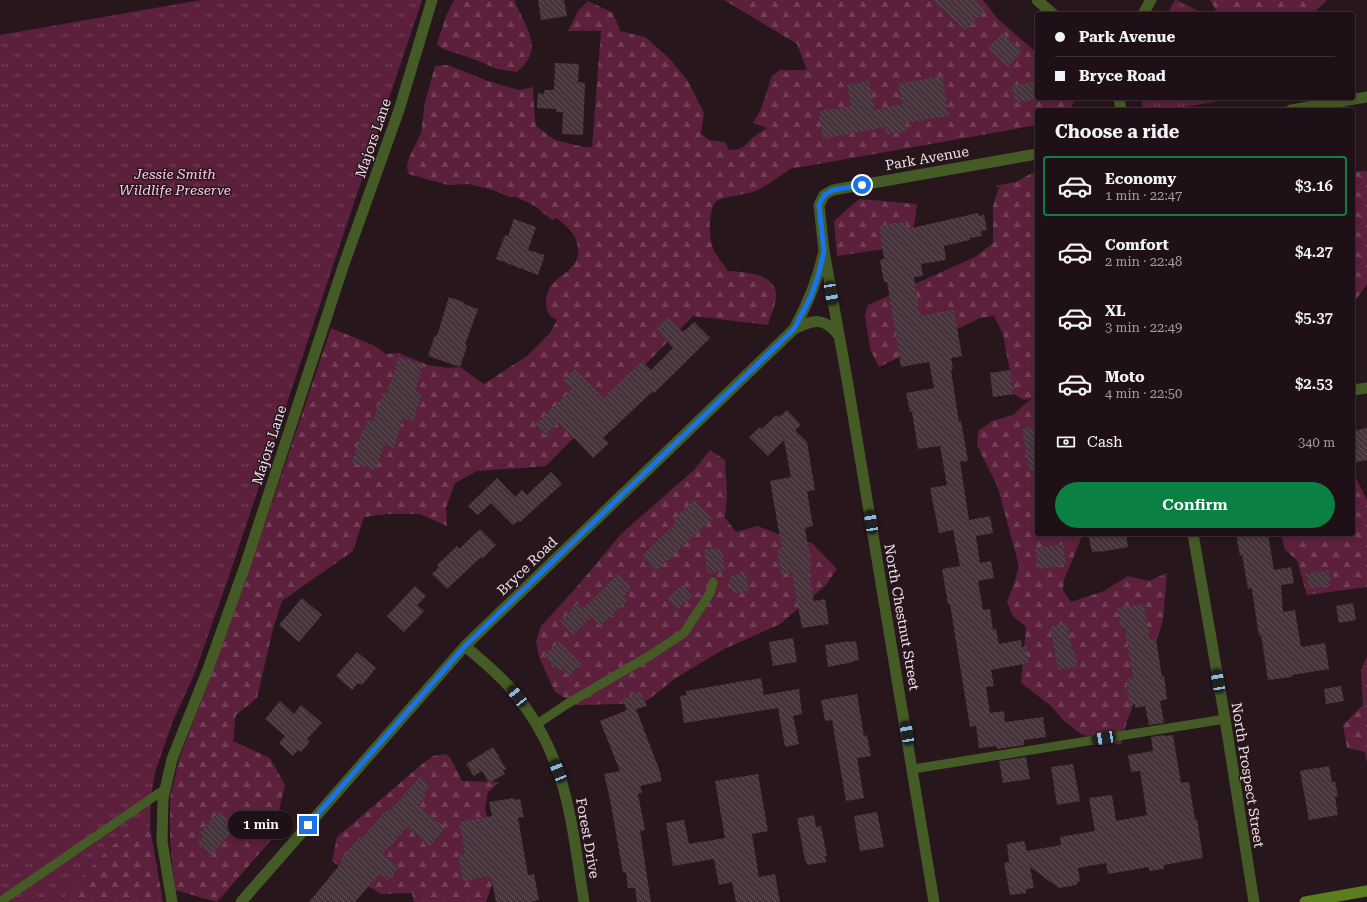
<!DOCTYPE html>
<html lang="en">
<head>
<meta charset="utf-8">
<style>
	body { margin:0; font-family:"Roboto Serif",serif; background:#2b1e23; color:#f1f3f6; height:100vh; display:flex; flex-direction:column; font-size:15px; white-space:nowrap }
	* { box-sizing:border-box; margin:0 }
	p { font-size:13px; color:#a19da1 }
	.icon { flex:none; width:22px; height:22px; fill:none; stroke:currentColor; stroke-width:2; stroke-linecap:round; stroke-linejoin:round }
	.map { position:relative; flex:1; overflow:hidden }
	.drawer { position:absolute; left:1035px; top:108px; width:320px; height:428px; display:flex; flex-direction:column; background:#1e1016; border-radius:4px; box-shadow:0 2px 6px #0003,0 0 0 1px #3c3035 }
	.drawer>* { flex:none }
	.hud { position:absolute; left:1035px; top:12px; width:320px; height:88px; border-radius:4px; box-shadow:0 2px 6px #0003,0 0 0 1px #3c3035; display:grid; align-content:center; height:88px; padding:0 20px; background:#1e1016 }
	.end { position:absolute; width:18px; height:18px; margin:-9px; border:5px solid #1a73e8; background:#fff; box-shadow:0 0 0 2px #fff }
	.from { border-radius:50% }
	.bubble { position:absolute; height:28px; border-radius:14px; background:#1e1016; box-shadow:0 2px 6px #0003,0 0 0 1px #3c3035; font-size:13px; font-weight:600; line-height:28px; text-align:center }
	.car { position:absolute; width:12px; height:24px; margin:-12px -6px; border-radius:5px; box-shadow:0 0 3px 1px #0007; background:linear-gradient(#222 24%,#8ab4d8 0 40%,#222 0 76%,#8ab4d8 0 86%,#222 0) }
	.hud b { display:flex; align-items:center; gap:14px; height:38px; font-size:15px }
	.hud b+b { border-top:1px solid #3c3035 }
	.hud i { width:10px; height:10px; background:#f1f3f6 }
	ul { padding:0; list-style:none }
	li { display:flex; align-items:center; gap:12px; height:60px; margin:0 8px 6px; padding:0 12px; border:2px solid transparent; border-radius:4px }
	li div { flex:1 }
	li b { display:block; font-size:15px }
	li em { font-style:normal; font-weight:600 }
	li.active { border-color:#0b8043 }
	li>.icon { width:36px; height:36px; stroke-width:1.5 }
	h2 { padding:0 20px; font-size:18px; line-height:48px }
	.pay { display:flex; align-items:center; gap:10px; height:44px; padding:0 20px; font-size:15px }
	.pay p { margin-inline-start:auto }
	.button { display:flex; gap:8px; margin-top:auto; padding:8px 20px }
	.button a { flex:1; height:46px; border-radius:24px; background:#0b8043; color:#fff; font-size:16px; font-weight:600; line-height:46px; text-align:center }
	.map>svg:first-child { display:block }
	.forest { fill:url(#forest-firs) }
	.park { fill:url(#park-tufts) }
	.building { fill:url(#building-back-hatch) }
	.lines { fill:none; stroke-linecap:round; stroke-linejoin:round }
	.service { stroke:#455b25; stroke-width:9 }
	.minor { stroke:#455b25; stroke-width:11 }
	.tertiary { stroke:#455b25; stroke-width:11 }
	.secondary { stroke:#5b7f1f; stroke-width:11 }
	.route { stroke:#1a73e8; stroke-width:5 }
	.labels { text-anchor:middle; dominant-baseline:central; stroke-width:3; stroke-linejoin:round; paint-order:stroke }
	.street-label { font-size:14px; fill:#eee1e5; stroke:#28161d }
	.park-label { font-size:14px; font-style:italic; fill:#fcc8dc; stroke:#28161d }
</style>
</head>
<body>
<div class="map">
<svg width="1367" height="902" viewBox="0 0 1367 902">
	<defs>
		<pattern id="forest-firs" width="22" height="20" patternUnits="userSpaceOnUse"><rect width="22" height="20" fill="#5c203c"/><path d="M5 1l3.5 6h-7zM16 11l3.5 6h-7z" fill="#744058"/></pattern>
		<pattern id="park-tufts" width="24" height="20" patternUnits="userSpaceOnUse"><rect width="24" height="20" fill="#5c203c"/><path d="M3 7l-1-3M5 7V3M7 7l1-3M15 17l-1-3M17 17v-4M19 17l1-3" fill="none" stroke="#744058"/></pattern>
		<pattern id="building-back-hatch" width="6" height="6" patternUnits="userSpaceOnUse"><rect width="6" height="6" fill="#47333b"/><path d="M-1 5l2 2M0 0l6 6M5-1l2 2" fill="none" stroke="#625057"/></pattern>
	</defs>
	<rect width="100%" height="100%" fill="#28161d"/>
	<!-- forest -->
	<path class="forest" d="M454,0H514C525,27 546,48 517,72L497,69L479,61L441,48L437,44L446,16Z
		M724,0H983L998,19L1037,53V98H1071L1074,102L1069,110H1037V125L790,169C779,177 768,185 756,191C745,195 726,196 717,201C708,207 709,235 712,245C714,254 723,263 728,271C745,272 778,273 776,298C775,307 770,316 768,325L693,316L546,466L522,468L477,471L455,483L446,508L447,526L420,514H388L364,517L353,551L282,601L273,629L257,698L236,715L233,741L270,758L285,785L272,839L217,902L175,890L170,841V798L179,759L210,678L267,518L331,328L373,345L386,354L399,353L428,365L449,368L460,367L484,384L527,356L550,333L557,320C549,316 547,313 546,304C545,273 581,276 578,248C576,233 568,228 557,218L552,220L535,206L516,197H509L496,191L469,184L448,185L408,174L407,166L408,160L421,133L425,102L435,66L448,65L488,81L519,90L533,87L534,109L536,126L555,140L584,147H592L601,31H568L578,11L588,1L613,13L620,31L645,37L669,58L688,81L704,113L701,134L709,140L725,142L729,150C742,151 745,145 753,137C757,134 762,131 767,128L753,123L761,109L772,76L780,70H807L797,44Z
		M1210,0H1327L1312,14H1218Z
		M1359,171H1367V284L1353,304V174Z
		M1032,173L1037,174V390L1033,397L1037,394V534H1083L1064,580L1063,590L1071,602L1104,591L1128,576L1149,581L1167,573L1163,620L1145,676L1127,721L1121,745L1081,734L1063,720L1051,706L1021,683L1026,627L1013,616L1007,602L1014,584L1019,566L998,488L977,445L978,431L992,421L1013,415L1032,398L1024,400L1014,394L1003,334L994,316L980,318L879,367L870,349L865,315L868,305L975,257L993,243V206L999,187L995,186L1016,182Z
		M859,199L917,204L914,226L918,244L837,256L834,221Z
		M710,450L725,460L727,494L725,518L736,532L758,526L783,536L812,543L837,569L826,585L780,624L724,649L676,678L648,700L620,704L578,705L555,692L539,657L536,641L541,626L575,589L621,534L694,470Z
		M1356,478L1367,500V587L1307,595L1297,560L1285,550L1281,534H1353V479Z
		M1367,656V763L1365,752L1347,748L1343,725L1363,705L1361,670Z
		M445,754L450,757L462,781L500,782L488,792L485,808L491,834L497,870L486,902H414L412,893L381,894L361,882L332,861L337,837L421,765L433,756Z
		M134,827L150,828L163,902H60C83,875 106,849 134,827Z"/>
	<!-- park -->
	<path class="park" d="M201,0H422L228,579L194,675L173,721L155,772L151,798L150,828L134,827C106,849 83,875 60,902H0V35Z
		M1175,0H1177L1204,14H1167Z
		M1141,98H1224V100L1168,110H1143Z"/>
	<!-- building -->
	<path class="building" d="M538,0H564L567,16L541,20Z
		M932,0H976L986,9L966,30Z
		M1002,33L1022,51L1008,67L988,49Z
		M555,63L579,64L578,82L585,83L583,135L562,134L563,112H556V109L537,108L538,93L544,94V90H554Z
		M942,76L949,115L906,123L908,131L886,135L885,127L823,139L819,116H821L820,111L851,106L847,85L869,81L875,110L902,104L898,84Z
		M1037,81V99L1015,103L1012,86Z
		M978,213L979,216L984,215L987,230L981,231L982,236L970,238V240L944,246L946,260L921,264L923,276L914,277L920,316L954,310L962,356L951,358L953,369L951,370L959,422L961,421L968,461L960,462L969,520L990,516L993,533L976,536L980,563L991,561L994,578L978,581L983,610L990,609L993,630L996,629L999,644L1021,640L1022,647L1026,646L1029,663L991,670L994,686L986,687L990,713L1004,711L1005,722L1043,717L1046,737L1024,740V745L997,749L996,746L979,748L976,726L970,727L950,604H948L942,569L960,566L953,530L939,533L930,488L947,485L940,446L918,449L912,412H910L906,393L934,388L929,362L901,367L887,282H884L880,260L884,259L879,226L906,221L907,229Z
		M514,219L536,227L528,250L545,255L538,275L496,259L505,235L508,236Z
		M449,297L464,302V304L478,309L465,345L467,346L460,367L428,356L435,335L437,336Z
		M668,317L683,332L694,322L710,338L654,393L652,392L603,438L609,443L593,458L559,422L545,435L535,425L571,390L563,381L575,369L603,398L642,361L651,370L673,348L656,329Z
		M399,357L423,365L415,391L422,394L413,421L403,418L394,448L384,445L376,470L352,463L362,430L364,431L368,419L373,421L383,392L387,393Z
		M1010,370L1014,394L993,397L990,373Z
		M787,410L801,425L795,430L807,442L815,490L807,491L813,526L805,528L812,569L808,570L814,601L825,599L829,624L802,628L792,573L781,574L777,550L782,549L770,481L791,477L784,440L768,456L749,437L760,427L762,429L776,415L778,418L780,415L781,416Z
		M1037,427V470L1030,471L1022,429Z
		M1367,428V460L1353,463V431Z
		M551,472L562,484L520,522L518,521L513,525L491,503L478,515L468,506L497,478L515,497L522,490L527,495Z
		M694,500L712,518L656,571L642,556L677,522L674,519Z
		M480,529L496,545L482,559L481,557L447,589L432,574L439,567L437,565L457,546L459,549Z
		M1088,534H1126L1128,547L1099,552V551L1092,552Z
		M1236,534H1268L1274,570L1291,567L1294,583L1281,585L1283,612L1295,610L1301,647L1325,643L1329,669L1292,675V677L1268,680L1261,635L1259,636L1252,591L1251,588L1248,589L1242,555L1240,556Z
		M1063,544L1066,565L1038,569L1035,548Z
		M720,548L725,571L708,573L704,550Z
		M1328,570L1331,585L1309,589L1306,574Z
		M746,573L749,591L732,594L729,576Z
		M618,574L631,588L624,596L628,600L600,626L592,617L573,635L560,621L578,603L583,608Z
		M682,585L692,596L677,610L667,599Z
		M415,586L426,596L417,605L424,611L404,632L387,616Z
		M302,598L322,615L299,642L279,625Z
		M1353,603L1356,620L1339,623L1336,606Z
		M1144,604L1150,640L1156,639L1162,677L1164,676L1167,699L1160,701L1164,723L1149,725L1145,706L1135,708V704L1130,705L1126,679L1133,678L1125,628L1121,629L1117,608Z
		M1067,623L1072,649H1074L1078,667L1058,670L1050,627Z
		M793,638L797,662L773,666L769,642Z
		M559,641L581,664L569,676L562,669L559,672L544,655Z
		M849,641L850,642L856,641L859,660L853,661V662L828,667L825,645Z
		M357,652L376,668L362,685L358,683L352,690L336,676Z
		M761,678L764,695L799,689L802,714L793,716L799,744L785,747L778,708L684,723L680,696L687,695L686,691Z
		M1341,686L1344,701L1326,704L1324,689Z
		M640,691L647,706L636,709L659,769L662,781L640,786L642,793L638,794L645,830L640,831L651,902H637L635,888H628L626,872L623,873L610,799L604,774L620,771L600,721L627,710L622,699Z
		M857,694L864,736L867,735L871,756L857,758L864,798L846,801L832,720L825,721L821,700Z
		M280,701L294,714L301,705L322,723L307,739L310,742L301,752L298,750L293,756L279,743L285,736L265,719Z
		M1165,735V736L1173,735L1181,783L1189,782L1195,819H1197L1203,858L1164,865V869L1149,871V867L1108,874L1106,863L1078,868L1080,880L1076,885L1059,888L1030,867L1034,888L1026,889V893L1010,895L1004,863L1009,862L1007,844L1024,841L1027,851L1061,845L1060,837L1095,831L1089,798L1112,795L1116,821L1147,815L1140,771L1131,772L1128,755L1153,751L1151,737Z
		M493,747L506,769L503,771L505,774L489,783L482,771L474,776L466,764Z
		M1026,757L1030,779L1003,783L999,761Z
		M1073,764L1080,801L1057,805L1051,767Z
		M1329,766L1332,782H1335L1338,796L1335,797L1338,815L1309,820L1300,771Z
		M758,774L768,831L752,834L759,877L775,874L780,902H736L732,882L719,885L714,859L673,866L666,823L684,820L689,844L725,838L715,781Z
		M420,776L430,785L423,793L426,796L418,805L445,828L430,846L407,827L383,854L399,867L388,880L380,873L355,902H309L342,862L340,860L360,837L362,838L388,809L390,811Z
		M514,798L515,800L520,799L524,817L518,818L528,875L534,874L539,900L530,902H496L491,876L463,881L458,855L465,854L459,822L492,816L489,802Z
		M218,812L236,827L211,855L197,843L203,837L199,833Z
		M877,812L884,847L860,851L854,816Z
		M814,815L816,827L821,826L827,856H825L826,862L807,865L806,860H805L797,818Z"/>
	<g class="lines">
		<!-- service -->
		<path class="service" d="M537,724L567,704L649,656L684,633L710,593L713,582
			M913,769L1225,719
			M4,899L165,789"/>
		<!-- minor -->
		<path class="minor" d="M1037,0L1053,14
			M1143,14L1151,0
			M1119,98L1121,110
			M1291,110L1367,97
			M794,329C814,319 825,317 839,336
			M1353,390L1367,388
			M1193,534L1225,719L1254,902
			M465,646C480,659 499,674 512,690C532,714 548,741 558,771C572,810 577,860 584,902
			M241,902L465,646L794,329C807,305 817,282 823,255
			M934,902L848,385L824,251L819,205L824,195L833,190L1037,154"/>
		<!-- tertiary -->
		<path class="tertiary" d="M172,902L162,841L163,799L172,759L208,669L246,563L343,267L399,110L432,0"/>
		<!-- secondary -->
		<path class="secondary" d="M1305,902L1367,891"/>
	</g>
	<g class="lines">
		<!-- route -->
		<path class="route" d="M308,825L465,646L794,329L811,296L819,273L824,251L819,205L824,195L833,190L862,185"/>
	</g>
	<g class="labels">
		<!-- street labels -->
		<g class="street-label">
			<text transform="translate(373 138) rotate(-71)">Majors Lane</text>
			<text transform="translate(927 158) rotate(-10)">Park Avenue</text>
			<text transform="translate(269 445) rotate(-72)">Majors Lane</text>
			<text transform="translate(527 566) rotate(-44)">Bryce Road</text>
			<text transform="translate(902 617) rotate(80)">North Chestnut Street</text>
			<text transform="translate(1248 775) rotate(81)">North Prospect Street</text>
			<text transform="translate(588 838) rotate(80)">Forest Drive</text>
		</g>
		<!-- park labels -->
		<g class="park-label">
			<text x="175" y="174">Jessie Smith<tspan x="175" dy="16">Wildlife Preserve</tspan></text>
		</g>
	</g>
</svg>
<i class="end from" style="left:862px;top:185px"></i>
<i class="end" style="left:308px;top:825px"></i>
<div class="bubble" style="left:228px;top:811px;width:66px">1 min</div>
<i class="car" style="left:831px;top:293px;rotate:170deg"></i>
<i class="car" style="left:871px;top:522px;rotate:351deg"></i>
<i class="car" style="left:1218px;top:681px;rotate:350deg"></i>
<i class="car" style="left:517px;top:696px;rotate:322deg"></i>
<i class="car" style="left:907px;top:733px;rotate:350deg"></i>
<i class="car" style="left:1104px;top:738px;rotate:261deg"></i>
<i class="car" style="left:558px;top:771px;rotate:338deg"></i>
<div class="hud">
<b><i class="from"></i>Park Avenue</b>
<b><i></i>Bryce Road</b>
</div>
<section class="drawer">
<h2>Choose a ride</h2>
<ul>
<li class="active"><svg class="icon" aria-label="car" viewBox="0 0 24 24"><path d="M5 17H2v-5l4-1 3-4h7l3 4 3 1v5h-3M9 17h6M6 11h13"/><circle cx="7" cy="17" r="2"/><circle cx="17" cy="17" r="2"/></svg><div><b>Economy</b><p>1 min · 22:47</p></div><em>$3.16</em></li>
<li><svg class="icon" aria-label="car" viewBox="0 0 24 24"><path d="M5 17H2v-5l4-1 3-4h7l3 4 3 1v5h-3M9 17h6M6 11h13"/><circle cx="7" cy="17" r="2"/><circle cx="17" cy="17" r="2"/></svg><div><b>Comfort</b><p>2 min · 22:48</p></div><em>$4.27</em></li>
<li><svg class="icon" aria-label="car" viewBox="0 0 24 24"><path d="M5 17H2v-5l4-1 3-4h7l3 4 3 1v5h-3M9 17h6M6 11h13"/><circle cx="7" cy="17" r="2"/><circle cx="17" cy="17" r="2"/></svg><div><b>XL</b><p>3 min · 22:49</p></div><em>$5.37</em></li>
<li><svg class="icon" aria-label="car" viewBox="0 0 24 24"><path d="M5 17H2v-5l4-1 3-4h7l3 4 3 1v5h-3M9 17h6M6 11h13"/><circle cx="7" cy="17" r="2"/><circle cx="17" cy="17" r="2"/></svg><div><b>Moto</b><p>4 min · 22:50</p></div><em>$2.53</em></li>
</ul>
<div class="pay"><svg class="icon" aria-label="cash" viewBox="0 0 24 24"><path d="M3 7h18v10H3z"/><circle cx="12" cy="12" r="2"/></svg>Cash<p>340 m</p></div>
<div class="button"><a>Confirm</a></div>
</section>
</div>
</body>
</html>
